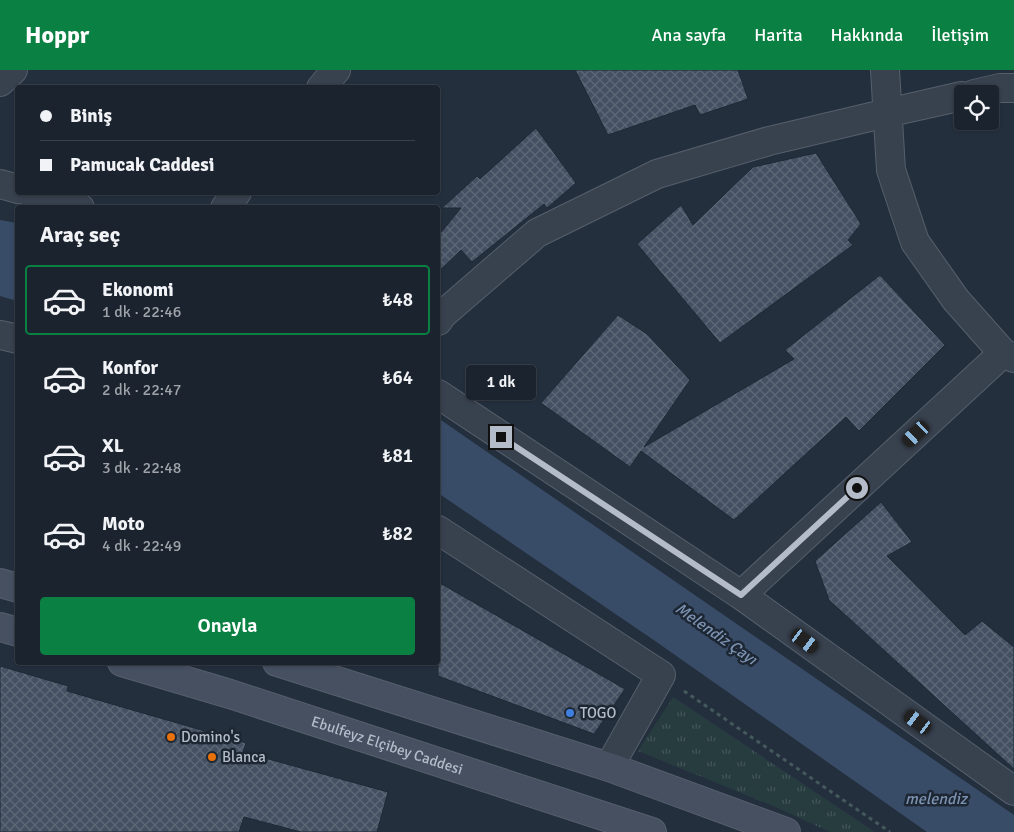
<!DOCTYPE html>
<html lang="tr">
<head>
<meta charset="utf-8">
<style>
	body { margin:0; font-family:Signika,sans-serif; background:#242b36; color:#f1f3f6; height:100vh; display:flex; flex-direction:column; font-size:19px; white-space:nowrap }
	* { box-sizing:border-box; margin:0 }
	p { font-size:16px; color:#a0a4aa }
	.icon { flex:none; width:28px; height:28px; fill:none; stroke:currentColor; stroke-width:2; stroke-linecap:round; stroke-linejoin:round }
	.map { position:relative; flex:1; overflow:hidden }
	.panel { position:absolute; left:15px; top:135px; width:425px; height:460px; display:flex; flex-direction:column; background:#1b232e; border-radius:5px; box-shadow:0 1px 4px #0004,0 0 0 1px #39404a }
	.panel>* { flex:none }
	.banner { position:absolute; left:15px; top:15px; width:425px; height:110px; border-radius:5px; box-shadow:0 1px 4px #0004,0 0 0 1px #39404a; display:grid; align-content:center; height:110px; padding:0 25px; background:#1b232e }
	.fabs { position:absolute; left:954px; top:15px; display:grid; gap:10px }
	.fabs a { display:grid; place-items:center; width:45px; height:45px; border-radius:5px; background:#1b232e; box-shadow:0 1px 4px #0004,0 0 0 1px #39404a; font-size:25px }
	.end { position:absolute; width:22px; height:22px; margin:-11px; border:6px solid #b4bcc9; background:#111; box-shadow:0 0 0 2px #111 }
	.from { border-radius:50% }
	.bubble { position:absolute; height:35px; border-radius:5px; background:#1b232e; box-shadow:0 1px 4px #0004,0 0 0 1px #39404a; font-size:16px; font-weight:600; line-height:35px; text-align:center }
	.car { position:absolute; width:15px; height:30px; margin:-15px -8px; border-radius:6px; box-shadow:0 0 4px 1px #0007; background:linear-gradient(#222 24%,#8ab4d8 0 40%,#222 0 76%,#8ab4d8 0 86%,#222 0) }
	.banner b { display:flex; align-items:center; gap:18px; height:48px; font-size:19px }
	.banner b+b { border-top:1px solid #39404a }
	.banner i { width:12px; height:12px; background:#f1f3f6 }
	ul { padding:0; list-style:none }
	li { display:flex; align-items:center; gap:15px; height:70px; margin:0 10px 8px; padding:0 15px; border:2px solid transparent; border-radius:5px }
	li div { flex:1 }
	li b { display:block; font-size:19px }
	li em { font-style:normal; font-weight:600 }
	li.active { border-color:#0b8043 }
	li>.icon { width:45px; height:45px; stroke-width:1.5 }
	h2 { padding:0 25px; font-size:22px; line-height:60px }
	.action { display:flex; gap:10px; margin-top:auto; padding:10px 25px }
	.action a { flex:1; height:58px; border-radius:5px; background:#0b8043; color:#fff; font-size:20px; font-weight:600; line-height:58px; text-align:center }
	header { display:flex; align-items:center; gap:30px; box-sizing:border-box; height:70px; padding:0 25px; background:#0b8043; color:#fff }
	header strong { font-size:24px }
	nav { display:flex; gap:28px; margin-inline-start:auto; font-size:18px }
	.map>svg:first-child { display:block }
	.park { fill:url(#park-tufts) }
	.water { fill:#394c67 }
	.building { fill:url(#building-cross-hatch); stroke:#1f2835 }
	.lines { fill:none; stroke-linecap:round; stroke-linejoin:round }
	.street-casing { stroke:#565f6c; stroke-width:30 }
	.secondary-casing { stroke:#565f6c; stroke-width:30 }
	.path { stroke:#44595c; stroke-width:3; stroke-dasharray:4 4; stroke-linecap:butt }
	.street { stroke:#38414e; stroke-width:28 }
	.secondary { stroke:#465061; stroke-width:28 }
	.route { stroke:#b4bcc9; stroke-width:6 }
	.shop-dot { fill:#3f7fe0; stroke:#1d2633; stroke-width:2 }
	.food-dot { fill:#e8710a; stroke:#1d2633; stroke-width:2 }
	.labels { text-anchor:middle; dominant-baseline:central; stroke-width:5; stroke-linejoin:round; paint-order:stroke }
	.poi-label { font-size:15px; fill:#b4bcc9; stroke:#1d2633; text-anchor:start }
	.street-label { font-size:15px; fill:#b4bcc9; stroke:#1d2633 }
	.water-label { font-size:16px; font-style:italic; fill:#7c92b1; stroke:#1d2633 }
</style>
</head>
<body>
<header>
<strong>Hoppr</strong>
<nav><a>Ana sayfa</a><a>Harita</a><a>Hakkında</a><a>İletişim</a></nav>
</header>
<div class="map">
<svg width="1014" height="762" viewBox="0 0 1014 762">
	<defs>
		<pattern id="park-tufts" width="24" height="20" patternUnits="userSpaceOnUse" patternTransform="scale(1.25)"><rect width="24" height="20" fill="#263c3f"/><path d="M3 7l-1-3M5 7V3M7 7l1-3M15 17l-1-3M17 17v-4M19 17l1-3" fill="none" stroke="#435659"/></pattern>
		<pattern id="building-cross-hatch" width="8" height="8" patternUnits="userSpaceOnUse" patternTransform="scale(1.25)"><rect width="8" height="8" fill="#455162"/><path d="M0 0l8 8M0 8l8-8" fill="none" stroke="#5d6877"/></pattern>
	</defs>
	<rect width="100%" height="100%" fill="#242f3e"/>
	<!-- park -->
	<path class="park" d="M673,627L875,762H830L771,735L638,681Z"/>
	<!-- water -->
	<path class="water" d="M0,150L17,153V231L0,226Z
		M438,348L1014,745V762H927L658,573L438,423Z"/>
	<!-- building -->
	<path class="building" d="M575,0H738L748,29L700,45L695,35L608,65Z
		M536,58L576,113L547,138L544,134L472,192L461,180L438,202V166L461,138H442L477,106L480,109Z
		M816,83L861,154L848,170L853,175L720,273L637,174L681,135L693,155L753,97Z
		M880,205L945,275L859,361L846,347L734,450L641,381L630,397L541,333L618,245L647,264L690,310L644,377L794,289L785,280Z
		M881,432L912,472L887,486L965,565L982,551L1014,577V699L829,530L815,491Z
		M438,512L625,619L594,664L438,606Z
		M0,596L68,616L67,621L246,673L243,682L388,722L377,762H301L244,747L239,762H0Z"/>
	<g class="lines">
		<defs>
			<path id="street" d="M885,0L891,100L915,172L956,230L1003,283L1014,288
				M0,12L13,0
				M321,18L336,0
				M974,24L1000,18H1014
				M0,114L18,119
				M30,122L80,138
				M225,138L237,122
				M438,251L442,245L537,163L657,104L769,71L887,43L962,26
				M0,265L18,269
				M438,324L741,525L1014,721
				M438,460L661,605L609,697
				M741,525L1003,283"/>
			<g id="secondary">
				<path d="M0,513L18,518"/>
				<path d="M0,557L18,562"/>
				<path id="s1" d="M122,592L230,624L652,762"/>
				<path d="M277,592L609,697L786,762"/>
			</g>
		</defs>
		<!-- street casing -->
		<use href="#street" class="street-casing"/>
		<!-- secondary casing -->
		<use href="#secondary" class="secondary-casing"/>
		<!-- path -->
		<path class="path" d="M684,621L890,762"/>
		<!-- street -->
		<use href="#street" class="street"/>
		<!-- secondary -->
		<use href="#secondary" class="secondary"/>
	</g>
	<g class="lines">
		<!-- route -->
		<path class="route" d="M501,367L741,525L857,418"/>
	</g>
	<!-- markers -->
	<circle class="shop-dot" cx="570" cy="643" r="5"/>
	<g class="food-dot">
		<circle cx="171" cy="667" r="5"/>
		<circle cx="212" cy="687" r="5"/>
	</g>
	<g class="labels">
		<!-- poi labels -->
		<g class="poi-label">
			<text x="580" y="643">TOGO</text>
			<text x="181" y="667">Domino's</text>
			<text x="222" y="687">Blanca</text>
		</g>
		<!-- street labels -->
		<g class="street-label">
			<text stroke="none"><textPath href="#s1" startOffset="278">Ebulfeyz Elçibey Caddesi</textPath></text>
		</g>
		<!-- water labels -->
		<g class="water-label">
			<text transform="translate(716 564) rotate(35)">Melendiz Çayı</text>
			<text x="936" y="729">melendiz</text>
		</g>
	</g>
</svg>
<div class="fabs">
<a><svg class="icon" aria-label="locate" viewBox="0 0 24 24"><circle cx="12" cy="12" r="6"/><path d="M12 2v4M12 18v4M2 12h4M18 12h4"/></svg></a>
</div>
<i class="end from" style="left:857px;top:418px"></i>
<i class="end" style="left:501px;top:367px"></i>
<div class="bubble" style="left:466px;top:295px;width:70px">1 dk</div>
<i class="car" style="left:916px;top:364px;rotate:227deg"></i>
<i class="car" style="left:805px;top:571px;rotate:126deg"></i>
<i class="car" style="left:918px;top:652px;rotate:306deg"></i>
<div class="banner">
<b><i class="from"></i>Biniş</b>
<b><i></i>Pamucak Caddesi</b>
</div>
<section class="panel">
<h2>Araç seç</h2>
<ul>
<li class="active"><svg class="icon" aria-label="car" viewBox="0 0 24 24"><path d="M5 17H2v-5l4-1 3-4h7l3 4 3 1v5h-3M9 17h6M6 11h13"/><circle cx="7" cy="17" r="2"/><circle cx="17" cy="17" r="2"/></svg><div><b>Ekonomi</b><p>1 dk · 22:46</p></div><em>₺48</em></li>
<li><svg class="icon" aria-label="car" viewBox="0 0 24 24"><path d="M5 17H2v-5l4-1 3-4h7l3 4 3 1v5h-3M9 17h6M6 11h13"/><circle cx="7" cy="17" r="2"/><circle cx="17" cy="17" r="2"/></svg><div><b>Konfor</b><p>2 dk · 22:47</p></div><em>₺64</em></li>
<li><svg class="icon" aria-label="car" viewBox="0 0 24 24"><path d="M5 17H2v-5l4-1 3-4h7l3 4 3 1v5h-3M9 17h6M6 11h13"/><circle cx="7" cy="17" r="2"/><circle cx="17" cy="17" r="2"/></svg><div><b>XL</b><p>3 dk · 22:48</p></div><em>₺81</em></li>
<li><svg class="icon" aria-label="car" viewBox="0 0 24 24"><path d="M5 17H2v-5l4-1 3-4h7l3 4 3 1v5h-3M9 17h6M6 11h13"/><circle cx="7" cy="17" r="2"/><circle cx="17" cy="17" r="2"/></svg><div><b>Moto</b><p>4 dk · 22:49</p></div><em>₺82</em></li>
</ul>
<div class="action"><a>Onayla</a></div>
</section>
</div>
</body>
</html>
